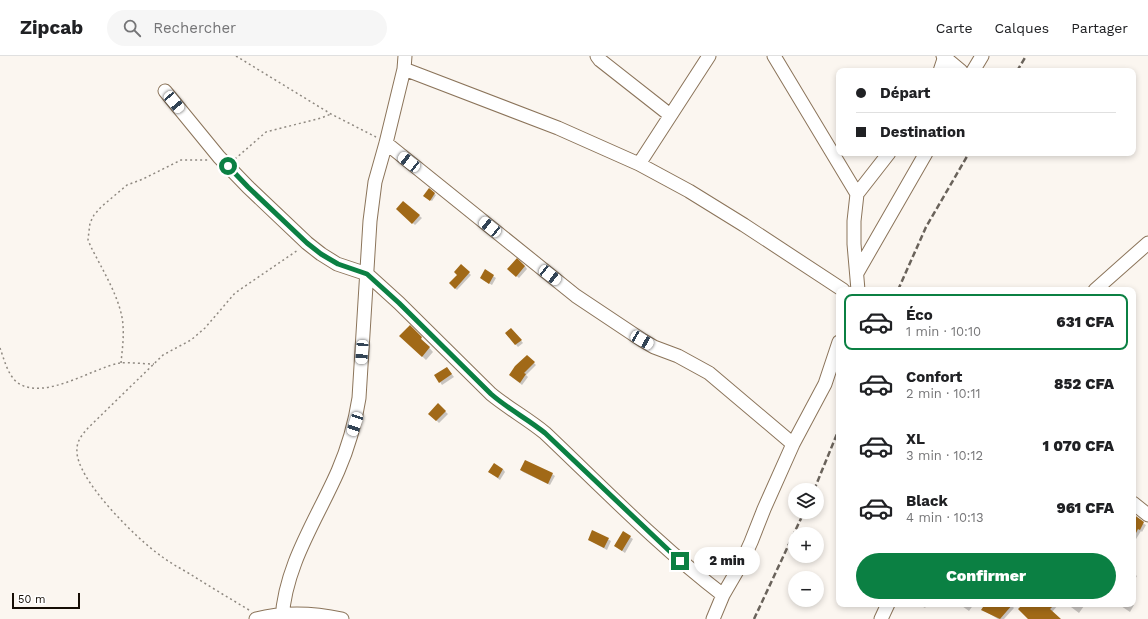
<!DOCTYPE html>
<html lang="fr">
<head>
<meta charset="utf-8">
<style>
	body { margin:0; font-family:"Work Sans",sans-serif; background:#f6f6f6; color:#202124; height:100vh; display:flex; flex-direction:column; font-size:15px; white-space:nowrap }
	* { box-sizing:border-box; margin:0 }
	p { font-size:13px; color:#757577 }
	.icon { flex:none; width:22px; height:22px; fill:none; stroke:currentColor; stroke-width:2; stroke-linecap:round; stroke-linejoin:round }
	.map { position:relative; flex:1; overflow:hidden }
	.panel { position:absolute; left:836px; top:231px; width:300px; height:320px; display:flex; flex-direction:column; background:#fff; border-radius:8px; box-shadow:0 2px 6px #0003 }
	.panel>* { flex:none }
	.guide { position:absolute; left:836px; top:12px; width:300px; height:88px; border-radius:8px; box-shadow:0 2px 6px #0003; display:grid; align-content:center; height:88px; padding:0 20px; background:#fff }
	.buttons { position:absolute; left:788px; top:427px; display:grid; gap:8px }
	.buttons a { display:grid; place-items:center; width:36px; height:36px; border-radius:50%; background:#fff; box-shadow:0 2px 6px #0003; font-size:20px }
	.scale { position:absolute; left:12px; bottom:10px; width:68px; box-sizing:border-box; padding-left:4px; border:2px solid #150d04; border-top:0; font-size:11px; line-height:14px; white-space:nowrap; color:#150d04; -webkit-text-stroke:3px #fff; paint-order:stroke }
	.end { position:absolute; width:18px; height:18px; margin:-9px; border:5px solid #0b8043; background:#fff; box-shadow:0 0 0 2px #fff }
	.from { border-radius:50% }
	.bubble { position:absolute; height:28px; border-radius:14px; background:#fff; box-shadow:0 2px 6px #0003; font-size:13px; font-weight:800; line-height:28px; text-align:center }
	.car { position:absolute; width:12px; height:24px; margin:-12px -6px; border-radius:5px; box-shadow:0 0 3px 1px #0007; background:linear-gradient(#fff 24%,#345 0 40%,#fff 0 76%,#345 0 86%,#fff 0) }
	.guide b { display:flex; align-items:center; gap:14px; height:38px; font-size:15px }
	.guide b+b { border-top:1px solid #e0e0e0 }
	.guide i { width:10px; height:10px; background:#202124 }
	ul { padding:7px 0 0; list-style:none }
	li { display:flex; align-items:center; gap:12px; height:56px; margin:0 8px 6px; padding:0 12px; border:2px solid transparent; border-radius:8px }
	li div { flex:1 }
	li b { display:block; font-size:15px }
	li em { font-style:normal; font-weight:800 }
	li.selected { border-color:#0b8043 }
	li>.icon { width:36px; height:36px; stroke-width:1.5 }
	.primary-button { display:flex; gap:8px; margin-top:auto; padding:8px 20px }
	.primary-button a { flex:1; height:46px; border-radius:24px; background:#0b8043; color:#fff; font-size:16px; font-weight:800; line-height:46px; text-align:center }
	header { display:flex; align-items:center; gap:24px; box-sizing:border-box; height:56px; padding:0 20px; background:#fff; border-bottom:1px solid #e0e0e0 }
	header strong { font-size:19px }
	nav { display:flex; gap:22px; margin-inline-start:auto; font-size:14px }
	.search { width:280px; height:36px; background:#f6f6f6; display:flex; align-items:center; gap:10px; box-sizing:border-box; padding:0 14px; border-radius:22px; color:#757577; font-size:15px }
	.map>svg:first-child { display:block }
	.shadow { fill:#0003 }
	.building { fill:#a16917 }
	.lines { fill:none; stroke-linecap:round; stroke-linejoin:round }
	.minor-casing { stroke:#8b745a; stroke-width:15 }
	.path { stroke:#8f8981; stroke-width:1.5; stroke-dasharray:2 3; stroke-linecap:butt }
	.minor { stroke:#fff; stroke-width:13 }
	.rail { stroke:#6a635b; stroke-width:2.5; stroke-dasharray:6 3; stroke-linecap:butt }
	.route { stroke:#0b8043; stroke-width:5 }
</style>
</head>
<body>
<header>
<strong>Zipcab</strong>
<div class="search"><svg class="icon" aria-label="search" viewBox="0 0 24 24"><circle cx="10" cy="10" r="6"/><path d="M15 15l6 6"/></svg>Rechercher</div>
<nav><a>Carte</a><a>Calques</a><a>Partager</a></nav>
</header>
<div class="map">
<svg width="1148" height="563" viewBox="0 0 1148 563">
	<rect width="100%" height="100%" fill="#fbf6f0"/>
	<!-- shadow -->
	<path class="shadow" d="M429,133L436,139L432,145L425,140Z
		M403,146L422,162L415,169L397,153Z
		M461,209L471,219L457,234L450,227L458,219Z
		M525,210L527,213L519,222L509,213Z
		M485,215L496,222L492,229L483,224Z
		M410,270L433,296L426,304L401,280Z
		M514,276L523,287L518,291L506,278Z
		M527,300L536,309L526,319L528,321L522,329L512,321Z
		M447,312L454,321L442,329L440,326Z
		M438,349L448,358L439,367L430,358Z
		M503,413L505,416L500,424L489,416Z
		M521,414L552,418L555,420L550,429L523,416Z
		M1133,462L1146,469L1142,476L1141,475L1133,488Z
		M593,475L611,485L607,494L589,484Z
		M630,481L633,483L625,497L615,490Z
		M1133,517L1137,520L1133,527Z
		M918,548H928L925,552Z
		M959,548H974L969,555Z
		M986,548H1010L1014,552L1004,563H998L983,554Z
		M1024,548H1059L1052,556L1060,563H1029Z
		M1067,548H1082L1084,550L1079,557Z
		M1118,548H1133L1134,549L1130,556Z"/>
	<!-- building -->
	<path class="building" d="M429,132L435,137L430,145L423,140Z
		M403,145L420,159L412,168L396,153Z
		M517,202L525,210L516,221L507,213Z
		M461,208L470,216L455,233L449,227L457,219L454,216Z
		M485,213L494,219L489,228L480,222Z
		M410,269L422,281L421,283L430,291L422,301L399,280Z
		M511,272L522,284L515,289L505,277Z
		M527,299L535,306L524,317L526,318L520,327L509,319L515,310Z
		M447,311L452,318L439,327L434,319Z
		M438,347L446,355L436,365L428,358Z
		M525,404L553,417L548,428L520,414Z
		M494,407L503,413L498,422L488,416Z
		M1133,458L1144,466L1140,474L1138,473L1133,483Z
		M592,474L609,482L604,492L588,484Z
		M623,475L631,480L622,495L614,490Z
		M985,548H1013L1000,563L981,554Z
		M1023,548H1055L1050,553L1061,563H1028L1018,553Z"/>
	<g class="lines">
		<defs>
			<path id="minor" d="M597,0L600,4L670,59
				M774,0L857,138
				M943,0L961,15
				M404,13L558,72L639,108L689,135L744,169L843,234
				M940,15L945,0
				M973,15L982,0
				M165,35L219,101L248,131L307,187L321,198L337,208L367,218L399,247L491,338C508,352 528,363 545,377C603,432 659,490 723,539
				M386,87L576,240L642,284L654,291L678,300L709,317L793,388
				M639,108L709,0
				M857,217L926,97
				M858,234L854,188V165L857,138L889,97
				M1095,234L1148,187
				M1133,447L1148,459
				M256,563C283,556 314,557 342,563
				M282,563C285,509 317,463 338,415C348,392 355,368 359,342L370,165L375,126L386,87L404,13L405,0
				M713,563L723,539L741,508L751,486L764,453L793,388L825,328L839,286
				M881,563L888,548"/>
		</defs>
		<!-- minor casing -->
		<use href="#minor" class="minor-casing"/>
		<!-- path -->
		<path class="path" d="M236,0L331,58L376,81
			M235,103L266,76L321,62L331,58
			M0,292C4,303 8,320 18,327C45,345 92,312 120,307C130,306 144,308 154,308
			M121,307C122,295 124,283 123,270C122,245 102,213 91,191L88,184L89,175L90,167L94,159L101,151L127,129L143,123L181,104H208
			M249,554C229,542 209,530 190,518C180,512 170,507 161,500C138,484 74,422 77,393C77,384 83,378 88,372L163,299L191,284L205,272L235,237L298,194"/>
		<!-- minor -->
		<use href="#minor" class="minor"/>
		<!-- rail -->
		<path class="rail" d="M1017,15L1026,0
			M898,234L926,171L969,97
			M814,434L839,373
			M754,563L804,456"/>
	</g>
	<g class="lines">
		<!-- route -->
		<path class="route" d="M228,110L248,131L307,187L321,198L338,208L367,218L399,247L491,338C508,353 528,363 545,377L680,505"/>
	</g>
</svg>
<div class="buttons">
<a><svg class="icon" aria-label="layers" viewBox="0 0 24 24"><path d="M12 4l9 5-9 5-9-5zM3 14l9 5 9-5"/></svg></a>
<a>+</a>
<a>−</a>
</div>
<div class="scale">50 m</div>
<i class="end from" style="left:228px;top:110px"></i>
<i class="end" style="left:680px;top:505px"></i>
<div class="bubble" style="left:694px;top:491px;width:66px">2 min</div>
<i class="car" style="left:174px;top:46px;rotate:140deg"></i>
<i class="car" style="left:409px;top:106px;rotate:308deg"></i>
<i class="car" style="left:490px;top:171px;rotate:309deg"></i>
<i class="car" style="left:550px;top:219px;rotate:128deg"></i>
<i class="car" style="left:642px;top:284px;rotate:120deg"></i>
<i class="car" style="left:362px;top:296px;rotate:184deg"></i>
<i class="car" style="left:355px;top:368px;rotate:198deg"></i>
<div class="guide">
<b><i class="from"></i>Départ</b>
<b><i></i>Destination</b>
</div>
<section class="panel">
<ul>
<li class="selected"><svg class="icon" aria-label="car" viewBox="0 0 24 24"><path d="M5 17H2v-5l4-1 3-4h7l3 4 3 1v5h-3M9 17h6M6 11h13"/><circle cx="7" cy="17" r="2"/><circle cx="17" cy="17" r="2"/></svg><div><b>Éco</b><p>1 min · 10:10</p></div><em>631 CFA</em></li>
<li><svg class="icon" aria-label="car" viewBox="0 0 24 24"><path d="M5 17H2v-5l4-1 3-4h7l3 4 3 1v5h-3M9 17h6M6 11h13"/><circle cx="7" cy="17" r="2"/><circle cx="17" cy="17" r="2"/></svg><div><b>Confort</b><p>2 min · 10:11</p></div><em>852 CFA</em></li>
<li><svg class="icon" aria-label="car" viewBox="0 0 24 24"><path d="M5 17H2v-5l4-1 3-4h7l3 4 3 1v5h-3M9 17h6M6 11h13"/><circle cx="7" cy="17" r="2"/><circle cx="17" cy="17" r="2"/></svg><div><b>XL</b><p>3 min · 10:12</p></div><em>1 070 CFA</em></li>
<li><svg class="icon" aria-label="car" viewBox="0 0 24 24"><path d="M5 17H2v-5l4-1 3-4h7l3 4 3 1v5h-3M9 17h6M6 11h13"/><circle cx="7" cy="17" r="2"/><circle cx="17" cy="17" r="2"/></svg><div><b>Black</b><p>4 min · 10:13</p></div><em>961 CFA</em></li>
</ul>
<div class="primary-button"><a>Confirmer</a></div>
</section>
</div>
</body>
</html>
